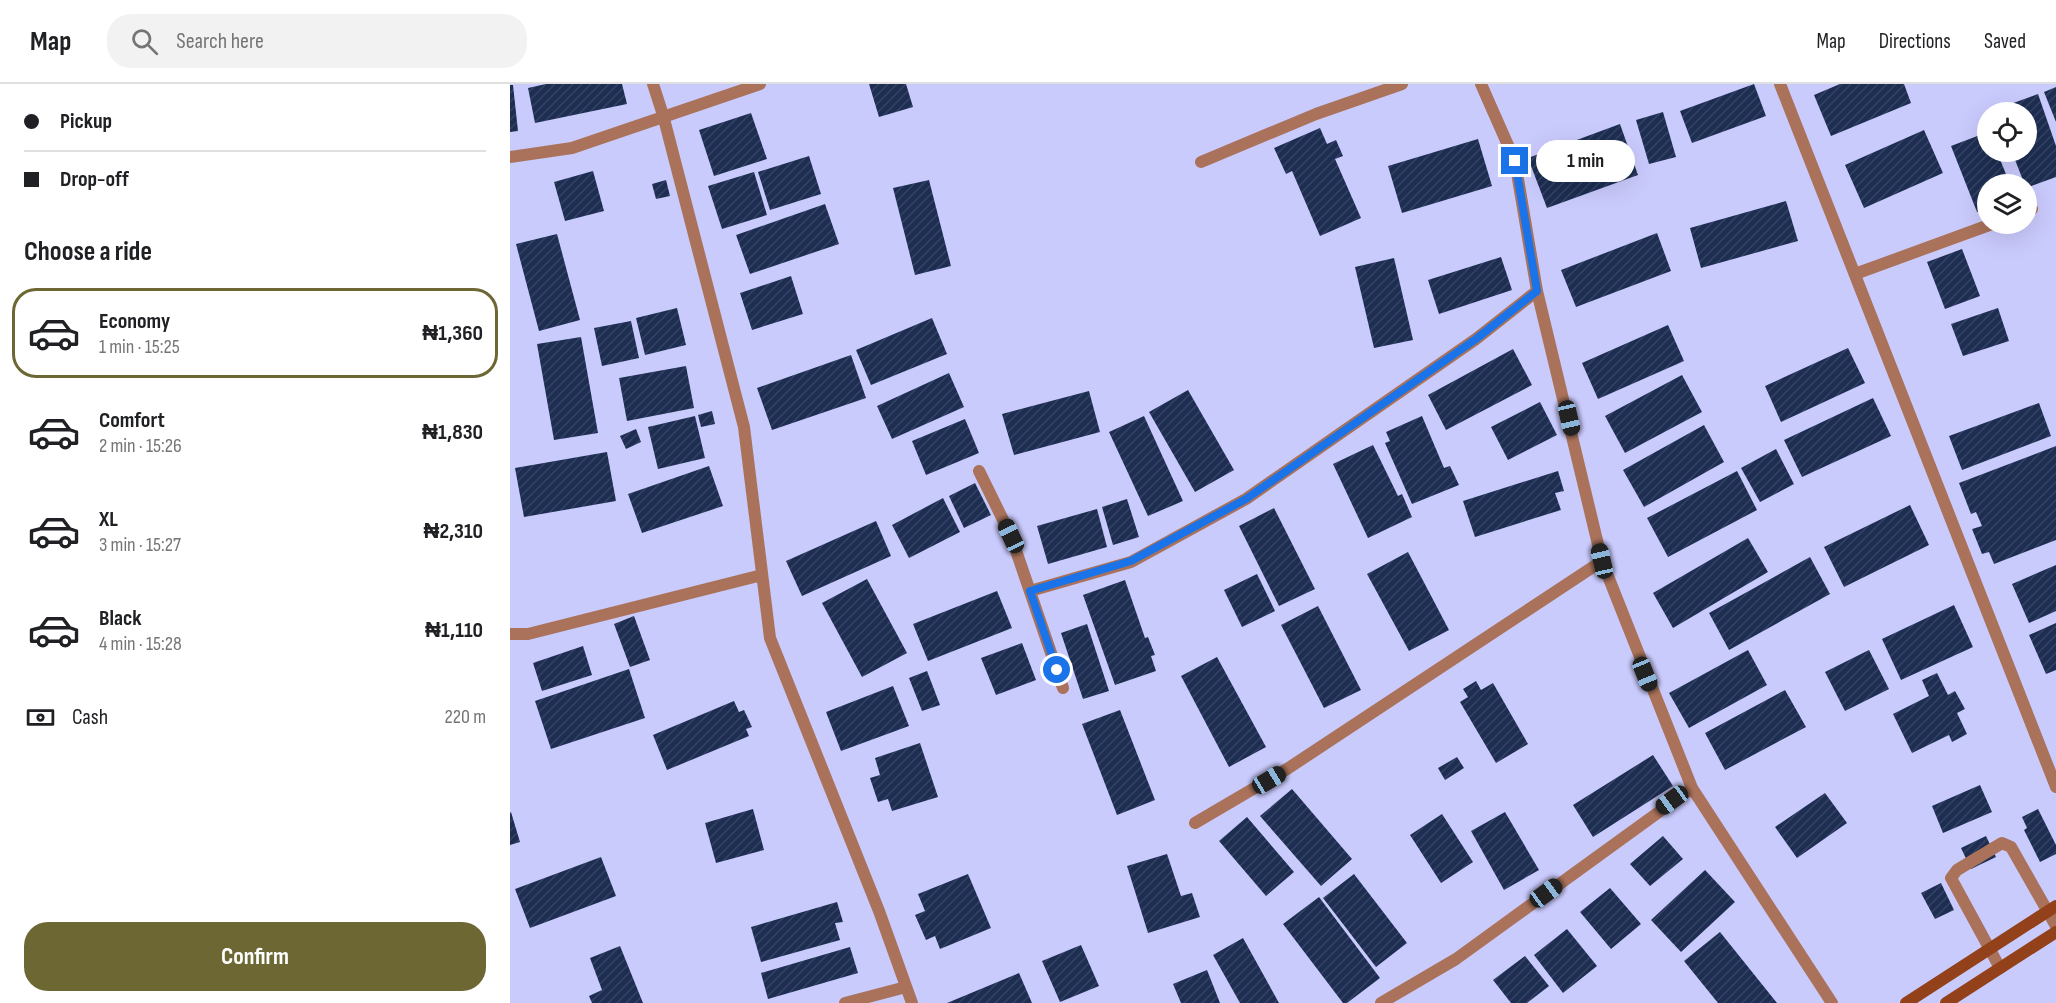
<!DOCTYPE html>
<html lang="en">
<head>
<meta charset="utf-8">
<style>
	body { margin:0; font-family:"Sofia Sans Condensed",sans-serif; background:#f2f2f2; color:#202124; height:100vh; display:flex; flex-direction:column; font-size:22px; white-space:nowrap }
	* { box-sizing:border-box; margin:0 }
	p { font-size:20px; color:#757577 }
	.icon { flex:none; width:33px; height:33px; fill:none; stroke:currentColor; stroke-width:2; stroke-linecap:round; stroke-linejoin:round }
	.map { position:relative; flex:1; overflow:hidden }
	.drawer { display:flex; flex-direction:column; background:#fff; width:510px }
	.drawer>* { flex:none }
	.top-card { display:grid; align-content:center; height:132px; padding:0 24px; background:#fff }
	.tools { position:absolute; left:1467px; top:18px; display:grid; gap:12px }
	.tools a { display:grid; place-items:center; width:60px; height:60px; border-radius:50%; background:#fff; box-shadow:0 6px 24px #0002; font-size:30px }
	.end { position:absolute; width:27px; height:27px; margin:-14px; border:8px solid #1a73e8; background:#fff; box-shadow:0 0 0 3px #fff }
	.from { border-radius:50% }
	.bubble { position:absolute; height:42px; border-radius:21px; background:#fff; box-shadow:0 6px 24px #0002; font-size:20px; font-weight:700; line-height:42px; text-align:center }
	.car { position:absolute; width:18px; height:36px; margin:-18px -9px; border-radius:8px; box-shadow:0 0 4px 2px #0007; background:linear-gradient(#222 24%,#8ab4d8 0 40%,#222 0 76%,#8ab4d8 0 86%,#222 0) }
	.top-card b { display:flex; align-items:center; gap:21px; height:57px; font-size:22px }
	.top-card b+b { border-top:2px solid #e0e0e0 }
	.top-card i { width:15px; height:15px; background:#202124 }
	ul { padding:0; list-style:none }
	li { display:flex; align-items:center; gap:18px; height:90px; margin:0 12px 9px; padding:0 12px; border:3px solid transparent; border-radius:24px }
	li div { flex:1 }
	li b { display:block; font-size:22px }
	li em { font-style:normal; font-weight:700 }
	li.selected { border-color:#6c6733 }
	li>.icon { width:54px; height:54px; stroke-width:1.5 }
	h2 { padding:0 24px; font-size:27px; line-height:72px }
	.pay { display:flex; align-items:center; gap:15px; height:66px; padding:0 24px; font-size:22px }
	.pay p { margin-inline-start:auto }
	.cta { display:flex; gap:12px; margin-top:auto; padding:12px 24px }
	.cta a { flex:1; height:69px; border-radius:24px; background:#6c6733; color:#fff; font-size:24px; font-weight:700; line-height:69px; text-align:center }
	header { display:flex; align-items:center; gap:36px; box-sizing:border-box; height:84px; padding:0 30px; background:#fff; border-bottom:2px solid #e0e0e0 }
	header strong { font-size:28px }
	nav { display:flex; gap:33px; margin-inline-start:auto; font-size:21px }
	.search { width:420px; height:54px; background:#f2f2f2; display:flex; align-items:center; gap:15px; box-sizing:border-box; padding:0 21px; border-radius:24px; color:#757577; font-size:22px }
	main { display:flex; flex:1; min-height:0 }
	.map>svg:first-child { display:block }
	.building { fill:url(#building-hatch) }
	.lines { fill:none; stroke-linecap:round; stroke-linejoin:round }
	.lane { stroke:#aa725a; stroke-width:12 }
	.street { stroke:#aa725a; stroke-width:12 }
	.secondary { stroke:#92411a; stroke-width:12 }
	.route { stroke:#1a73e8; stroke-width:8 }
</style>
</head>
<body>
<header>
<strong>Map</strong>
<div class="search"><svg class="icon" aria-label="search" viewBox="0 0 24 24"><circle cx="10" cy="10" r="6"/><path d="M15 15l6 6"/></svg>Search here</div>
<nav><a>Map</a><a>Directions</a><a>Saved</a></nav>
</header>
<main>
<section class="drawer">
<div class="top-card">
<b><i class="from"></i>Pickup</b>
<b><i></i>Drop-off</b>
</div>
<h2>Choose a ride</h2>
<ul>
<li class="selected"><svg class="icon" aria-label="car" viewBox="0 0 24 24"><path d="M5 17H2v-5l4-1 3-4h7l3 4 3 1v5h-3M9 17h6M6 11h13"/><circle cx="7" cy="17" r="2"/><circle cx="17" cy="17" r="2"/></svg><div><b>Economy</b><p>1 min · 15:25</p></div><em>₦1,360</em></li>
<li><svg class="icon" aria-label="car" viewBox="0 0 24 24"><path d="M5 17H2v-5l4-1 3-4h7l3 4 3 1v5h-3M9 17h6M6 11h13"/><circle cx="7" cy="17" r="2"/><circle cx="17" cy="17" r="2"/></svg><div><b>Comfort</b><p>2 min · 15:26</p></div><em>₦1,830</em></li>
<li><svg class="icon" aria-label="car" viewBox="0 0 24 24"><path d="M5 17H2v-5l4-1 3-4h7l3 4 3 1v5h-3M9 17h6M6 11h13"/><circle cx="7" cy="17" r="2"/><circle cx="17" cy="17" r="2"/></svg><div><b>XL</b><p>3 min · 15:27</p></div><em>₦2,310</em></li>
<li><svg class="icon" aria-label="car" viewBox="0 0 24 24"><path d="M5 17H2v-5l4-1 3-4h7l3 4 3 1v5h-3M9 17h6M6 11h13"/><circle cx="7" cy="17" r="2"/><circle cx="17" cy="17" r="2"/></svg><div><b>Black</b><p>4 min · 15:28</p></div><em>₦1,110</em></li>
</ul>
<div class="pay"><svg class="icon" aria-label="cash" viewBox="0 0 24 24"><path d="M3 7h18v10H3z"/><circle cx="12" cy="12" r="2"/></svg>Cash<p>220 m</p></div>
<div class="cta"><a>Confirm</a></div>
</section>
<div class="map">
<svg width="1546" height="919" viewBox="0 0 1546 919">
	<defs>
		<pattern id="building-hatch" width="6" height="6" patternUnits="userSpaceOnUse" patternTransform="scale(1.5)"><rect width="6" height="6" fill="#1d2e52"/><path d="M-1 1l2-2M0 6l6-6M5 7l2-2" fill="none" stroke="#354363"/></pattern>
	</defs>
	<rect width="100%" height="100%" fill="#cacbfd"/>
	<!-- building -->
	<path class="building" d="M36,0H112L117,20L25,39L18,4Z
		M359,0H396L403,23L369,33Z
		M1244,0L1256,32L1182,59L1170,27Z
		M1330,0H1394L1401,19L1321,52L1304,11Z
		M0,1H3L8,47L0,48Z
		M1546,3V38L1534,8Z
		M1528,10L1546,62V93L1516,104L1502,68H1516V28H1488L1487,25Z
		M1153,28L1166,73L1139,80L1126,36Z
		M241,29L257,75L204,92L189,46Z
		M1110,40L1128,91L1037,124L1018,74Z
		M810,44L817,60L826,56L833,72L825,75L851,134L810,152L782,87L776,90L764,64Z
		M1414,46L1433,89L1354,124L1335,81Z
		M1478,48V68H1487L1500,100H1478V124L1467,128L1441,62Z
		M968,55L982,102L892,129L878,82Z
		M299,72L311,110L260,126L248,88Z
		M83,87L94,127L55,137L44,98Z
		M244,88L257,131L212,145L198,102Z
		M156,96L160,112L146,115L142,100Z
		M419,96L441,182L405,191L383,104Z
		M1276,117L1288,157L1191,184L1180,144Z
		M315,120L329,160L240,190L226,151Z
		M1147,149L1161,187L1066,223L1051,186Z
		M47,150L70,236L29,247L6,160Z
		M1452,165L1470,212L1435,225L1417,178Z
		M991,173L1002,206L929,230L918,196Z
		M884,174L903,256L864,264L845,183Z
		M281,192L293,230L242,246L230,209Z
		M167,224L176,261L135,271L126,234Z
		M1488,224L1499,257L1453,272L1441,240Z
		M422,234L437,270L361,301L346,266Z
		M121,237L129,274L92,282L84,244Z
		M1158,241L1174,277L1088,315L1072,279Z
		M71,253L88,349L44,356L27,260Z
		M1338,264L1355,299L1271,338L1255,302Z
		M1003,265L1022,301L936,346L918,311Z
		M341,271L356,314L262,346L247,304Z
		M176,282L184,324L117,337L109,294Z
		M439,289L454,323L382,355L367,322Z
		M1172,291L1192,328L1115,369L1095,332Z
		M678,306L724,386L685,408L639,328Z
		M579,307L590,348L504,371L492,330Z
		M1363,314L1381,352L1292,393L1274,356Z
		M1030,318L1047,351L998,376L981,343Z
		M1529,319L1541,352L1452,386L1439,352Z
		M202,327L205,340L191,343L188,331Z
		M185,332L195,374L148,385L138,343Z
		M634,332L673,417L638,432L599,348Z
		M912,332L934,384L940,382L949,401L902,420L875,359L880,357L876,348Z
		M455,335L469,369L416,391L402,357Z
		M1194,341L1214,378L1134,423L1113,386Z
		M126,345L131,358L116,365L110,352Z
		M863,361L888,412L892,410L902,433L858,454L823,380Z
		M1546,362V456L1484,480L1479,468L1472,470L1462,445L1472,442L1466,428L1461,430L1449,399Z
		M1266,365L1284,400L1250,418L1231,384Z
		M97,368L106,417L14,433L5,384Z
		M199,382L213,422L132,449L118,410Z
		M1048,387L1054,407L1045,409L1051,426L965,453L953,417Z
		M1227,387L1247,426L1158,473L1137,434Z
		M465,399L481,431L454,444L439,412Z
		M433,414L450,448L399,474L382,441Z
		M617,415L629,453L603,461L592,423Z
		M1400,421L1419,461L1334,503L1314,463Z
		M764,424L805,505L769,522L729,442Z
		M587,425L597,463L538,480L527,442Z
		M366,437L381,472L292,512L276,477Z
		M1238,454L1258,488L1163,544L1143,509Z
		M898,468L939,546L899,567L857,490Z
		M1300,473L1320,510L1219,566L1199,529Z
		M1546,481V527L1519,539L1502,500Z
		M747,490L765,527L732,543L714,506Z
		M357,495L397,569L352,593L312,519Z
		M615,496L635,554L638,553L645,571L641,572L646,587L605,601L573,511Z
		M487,507L502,544L418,577L403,540Z
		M1444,521L1463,563L1391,596L1372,555Z
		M808,522L851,606L814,624L771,541Z
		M124,532L140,576L120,583L104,540Z
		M1546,539V586L1536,590L1519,551Z
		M577,540L599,607L573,615L551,549Z
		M512,559L526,596L486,611L471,574Z
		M73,562L82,591L32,607L23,579Z
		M1238,566L1257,601L1179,644L1159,609Z
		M1359,566L1379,605L1335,627L1315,588Z
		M707,573L756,663L719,683L671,592Z
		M119,585L135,634L41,665L25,617Z
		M417,587L430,621L412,627L399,594Z
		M1427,589L1438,611L1445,607L1455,625L1447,629L1457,650L1442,658L1439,651L1402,669L1383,630L1419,612L1412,596Z
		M966,597L971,606L983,599L1018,660L986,679L950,618L958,613L953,605Z
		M383,602L399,642L331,667L316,628Z
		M1275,606L1296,643L1215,686L1195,649Z
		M224,617L229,628L234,626L242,643L236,645L239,652L157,686L143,651Z
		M610,626L645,716L607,731L572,640Z
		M410,659L428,713L382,727L378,715L368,718L360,694L370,691L365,674Z
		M1143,671L1163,702L1083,753L1063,721Z
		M947,673L954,684L935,696L928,684Z
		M1470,701L1482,728L1433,749L1422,722Z
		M782,705L842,775L811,802L750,732Z
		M1315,709L1337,739L1287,774L1265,743Z
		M243,725L254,766L206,779L195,739Z
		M1528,725L1546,761V770L1530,778L1514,746L1517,744L1512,733Z
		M1,728L10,758L0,761V729Z
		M995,728L1029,786L994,806L961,747Z
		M932,730L963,778L931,799L900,751Z
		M737,733L784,788L756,812L709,757Z
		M1153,752L1173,775L1140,802L1120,780Z
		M1476,752L1486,773L1461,785L1451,764Z
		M657,770L671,812L682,809L690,833L638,849L617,782Z
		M91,773L106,812L20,844L5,805Z
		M1195,786L1225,818L1171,868L1141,836Z
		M458,790L481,844L430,865L425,852L416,856L405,831L415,827L408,810Z
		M844,790L897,859L866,883L813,814Z
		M1431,799L1444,826L1425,835L1411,809Z
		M1100,804L1131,840L1101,865L1070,828Z
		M809,813L870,894L837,919H833L773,840Z
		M327,818L333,838L325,839L330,856L251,878L241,843Z
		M1057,845L1087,882L1053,909L1024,871Z
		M1210,848L1267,919H1208L1174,877Z
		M733,854L769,919H730L703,871Z
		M571,861L589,902L550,918L532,877Z
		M110,862L133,919H82L79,912L92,906L80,874Z
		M340,863L348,889L258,915L251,889Z
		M1015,872L1039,902L1017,919H1001L983,896Z
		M697,886L710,919H671L663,900Z
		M509,889L522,919H437Z"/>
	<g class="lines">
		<!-- lane -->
		<path class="lane" d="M1490,884L1441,794L1447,786L1492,759L1501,763L1546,842"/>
		<!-- street -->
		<path class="street" d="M143,0L153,31L234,343L260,554L369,827L402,919
			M971,0L1005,77L1027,207L1092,477L1182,704L1322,919
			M1270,0L1546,703
			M0,73L62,64L250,0
			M691,78L806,30L892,0
			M1516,127L1522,125
			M1345,190L1482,140
			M469,387L501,452L553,604
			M520,507L621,478L736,415L966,255L1027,207
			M0,550H18L252,491
			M685,739L777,685L1092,477
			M335,919L396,903
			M871,919L946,875L1182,704"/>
		<!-- secondary -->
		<path class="secondary" d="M1396,919L1546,822
			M1436,919L1546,848"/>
	</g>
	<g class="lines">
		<!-- route -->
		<path class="route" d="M547,586L520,507L621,477L736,415L966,255L1027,207L1005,77"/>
	</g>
</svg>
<div class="tools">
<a><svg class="icon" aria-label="locate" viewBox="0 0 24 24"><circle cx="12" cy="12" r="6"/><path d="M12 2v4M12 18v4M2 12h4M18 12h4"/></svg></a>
<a><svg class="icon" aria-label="layers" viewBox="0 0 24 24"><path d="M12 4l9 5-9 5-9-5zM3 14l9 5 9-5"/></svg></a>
</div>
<i class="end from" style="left:547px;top:586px"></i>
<i class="end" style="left:1005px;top:77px"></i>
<div class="bubble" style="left:1026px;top:56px;width:99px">1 min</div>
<i class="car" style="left:1059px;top:334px;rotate:167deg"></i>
<i class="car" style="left:501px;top:452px;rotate:335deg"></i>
<i class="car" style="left:1092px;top:477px;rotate:347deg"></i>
<i class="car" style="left:1135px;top:590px;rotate:158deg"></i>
<i class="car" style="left:759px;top:696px;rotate:59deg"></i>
<i class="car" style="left:1162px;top:716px;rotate:234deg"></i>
<i class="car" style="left:1036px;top:809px;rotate:54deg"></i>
</div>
</main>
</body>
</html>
